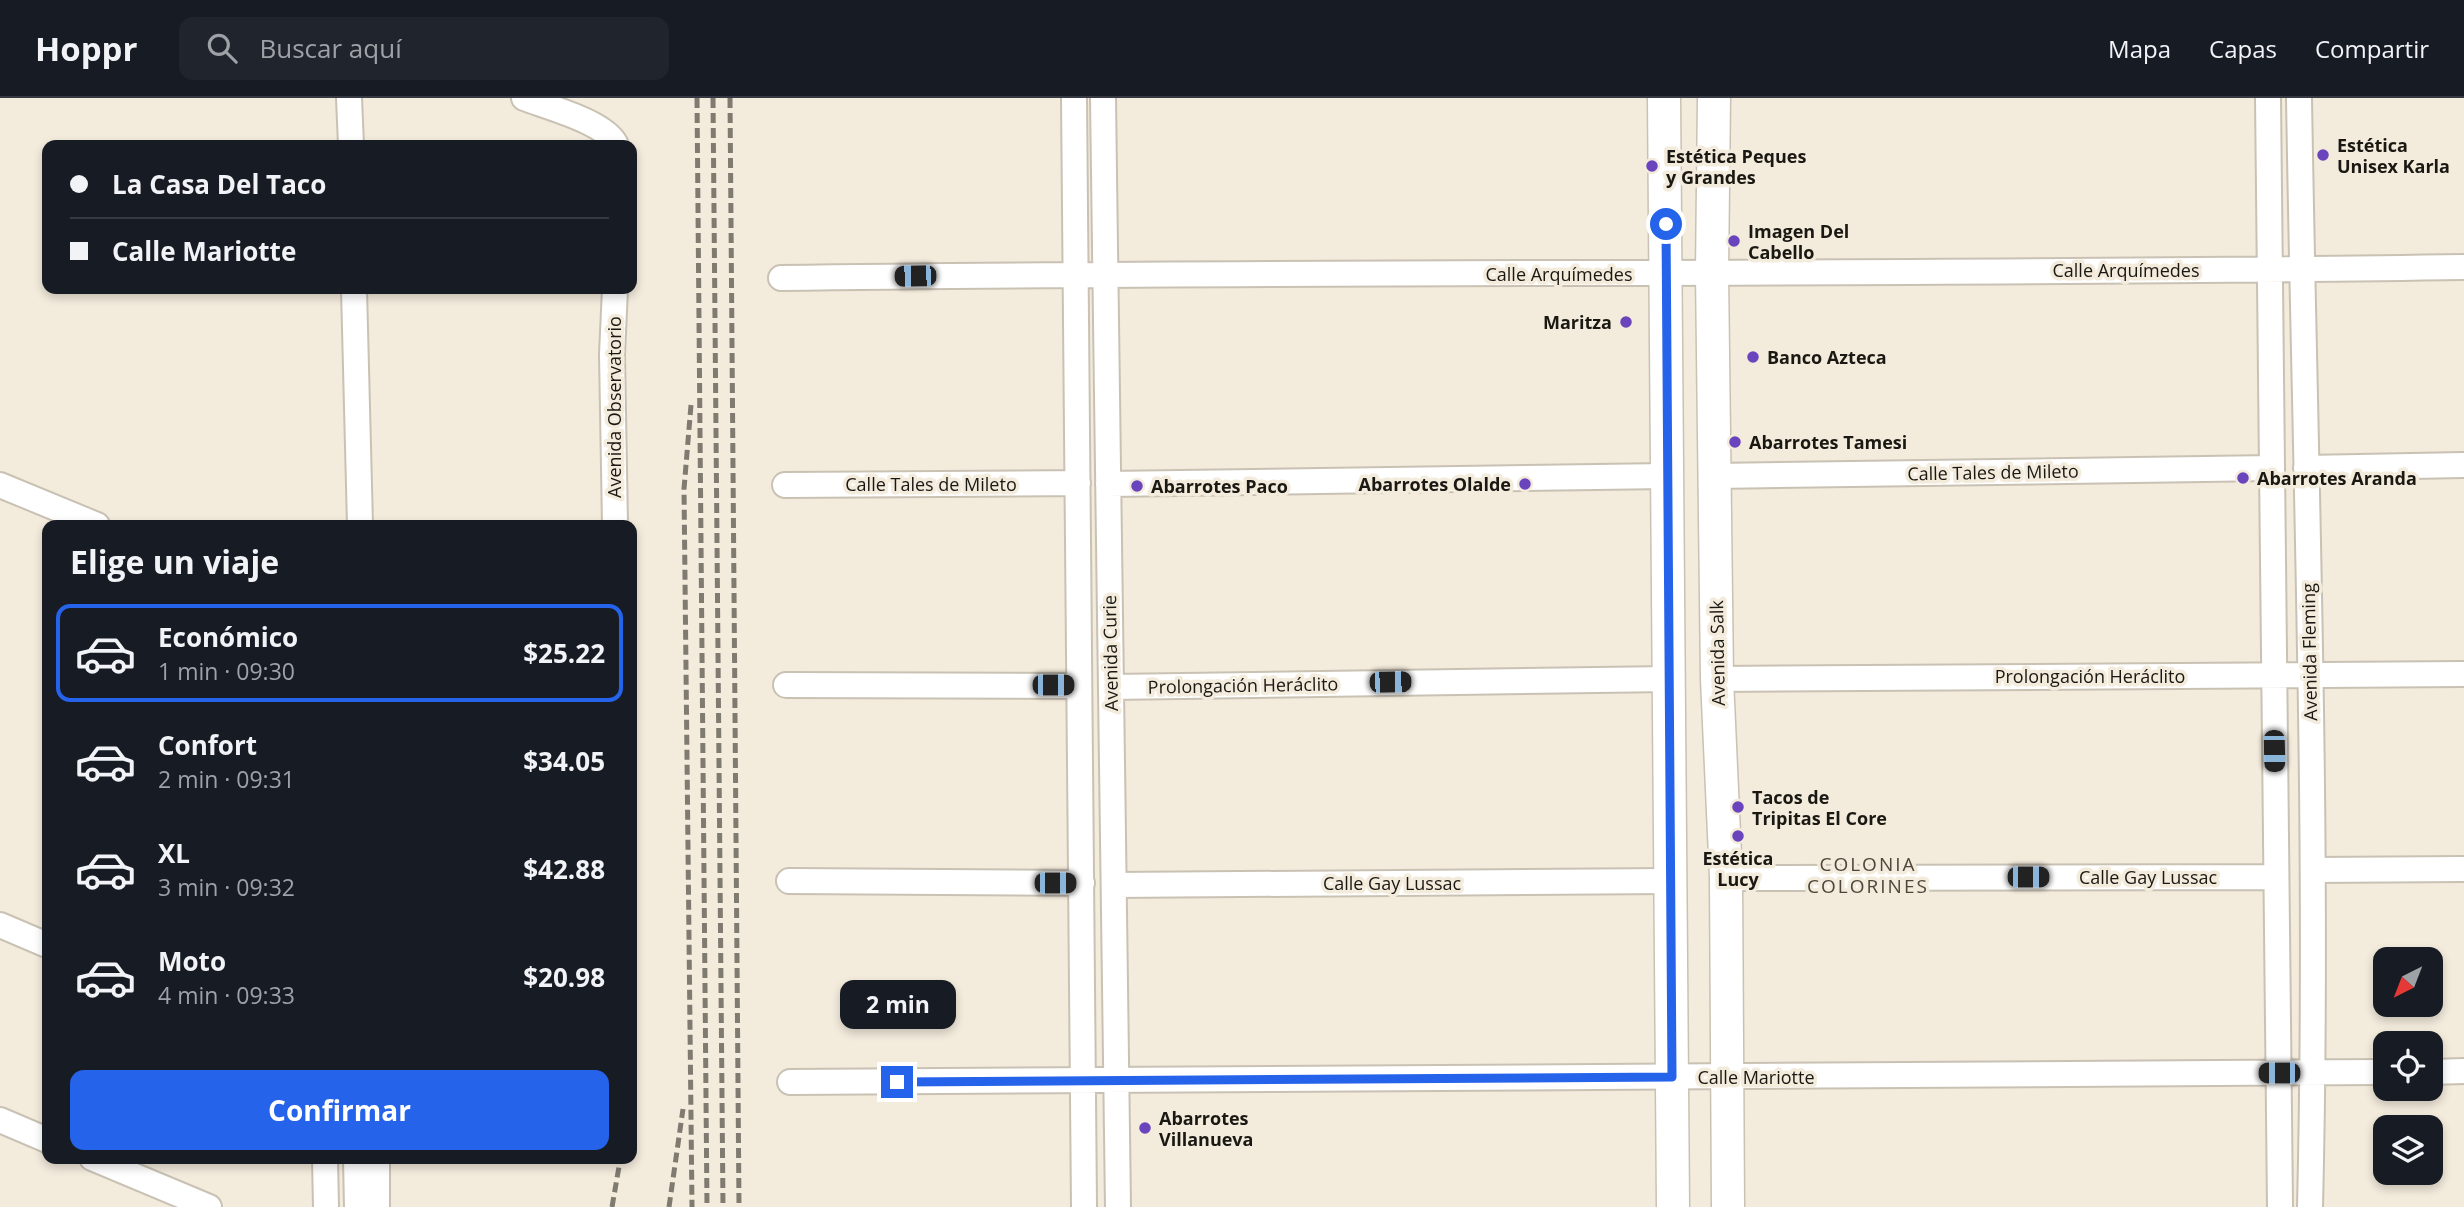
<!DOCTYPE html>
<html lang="es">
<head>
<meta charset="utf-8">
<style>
	body { margin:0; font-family:"Open Sans",sans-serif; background:#20242c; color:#f1f3f6; height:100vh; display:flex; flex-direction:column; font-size:26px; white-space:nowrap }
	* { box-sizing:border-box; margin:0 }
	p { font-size:23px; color:#9ea1a6 }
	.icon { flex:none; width:38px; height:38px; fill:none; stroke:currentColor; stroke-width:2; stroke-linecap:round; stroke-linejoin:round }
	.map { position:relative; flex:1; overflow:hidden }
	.details { position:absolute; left:42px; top:422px; width:595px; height:644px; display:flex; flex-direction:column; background:#171b24; border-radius:14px; box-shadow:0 4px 10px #0003 }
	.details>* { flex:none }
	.top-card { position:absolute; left:42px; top:42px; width:595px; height:154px; border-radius:14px; box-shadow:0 4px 10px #0003; display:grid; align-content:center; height:154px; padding:0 28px; background:#171b24 }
	.needle { width:46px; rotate:222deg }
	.fabs { position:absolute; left:2373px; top:849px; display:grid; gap:14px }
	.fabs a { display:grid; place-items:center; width:70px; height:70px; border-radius:14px; background:#171b24; box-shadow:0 4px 10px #0003; font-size:35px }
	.end { position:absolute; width:32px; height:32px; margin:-16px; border:9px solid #2563eb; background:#fff; box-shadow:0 0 0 4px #fff }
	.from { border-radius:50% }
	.bubble { position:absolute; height:49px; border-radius:14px; background:#171b24; box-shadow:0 4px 10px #0003; font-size:23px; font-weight:700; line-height:49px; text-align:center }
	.car { position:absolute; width:21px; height:42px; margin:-21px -10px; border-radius:9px; box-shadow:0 0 5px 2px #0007; background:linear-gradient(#222 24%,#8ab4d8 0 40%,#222 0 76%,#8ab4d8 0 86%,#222 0) }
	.top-card b { display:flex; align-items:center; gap:24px; height:66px; font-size:26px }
	.top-card b+b { border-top:2px solid #363941 }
	.top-card i { width:18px; height:18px; background:#f1f3f6 }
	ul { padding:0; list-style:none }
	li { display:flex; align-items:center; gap:21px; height:98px; margin:0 14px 10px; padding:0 14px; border:4px solid transparent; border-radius:14px }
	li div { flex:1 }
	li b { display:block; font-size:26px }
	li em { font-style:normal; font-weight:700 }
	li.active { border-color:#2563eb }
	li>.icon { width:63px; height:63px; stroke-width:1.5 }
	h2 { padding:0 28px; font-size:32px; line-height:84px }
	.cta { display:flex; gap:14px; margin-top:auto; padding:14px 28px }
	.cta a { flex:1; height:80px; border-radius:14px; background:#2563eb; color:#fff; font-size:28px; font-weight:700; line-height:80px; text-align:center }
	header { display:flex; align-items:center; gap:42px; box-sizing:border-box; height:98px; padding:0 35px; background:#171b24; border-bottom:2px solid #363941 }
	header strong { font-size:33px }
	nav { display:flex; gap:38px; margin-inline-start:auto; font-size:24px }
	.search { width:490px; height:63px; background:#20242c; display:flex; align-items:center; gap:18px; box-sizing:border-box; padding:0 24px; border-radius:14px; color:#9ea1a6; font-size:26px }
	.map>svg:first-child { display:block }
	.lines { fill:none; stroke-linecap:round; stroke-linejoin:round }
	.minor-casing { stroke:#c9c2b4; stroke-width:28 }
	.major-casing { stroke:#c9c2b4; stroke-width:35 }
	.minor { stroke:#fff; stroke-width:24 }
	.major { stroke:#fff; stroke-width:32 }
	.rail { stroke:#807b71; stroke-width:5; stroke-dasharray:10 5; stroke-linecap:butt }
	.route { stroke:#2563eb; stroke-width:9 }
	.poi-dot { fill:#6944bc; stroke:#f3ebdc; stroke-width:2.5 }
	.labels { text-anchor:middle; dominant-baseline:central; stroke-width:7; stroke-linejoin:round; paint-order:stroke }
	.poi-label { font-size:18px; font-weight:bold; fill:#1a1813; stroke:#f3ebdc; text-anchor:start }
	.street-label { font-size:18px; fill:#1a1813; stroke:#f3ebdc }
	.neighbourhood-label { font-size:19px; letter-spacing:2px; fill:#4d473b; stroke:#f3ebdc }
</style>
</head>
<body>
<header>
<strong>Hoppr</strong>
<div class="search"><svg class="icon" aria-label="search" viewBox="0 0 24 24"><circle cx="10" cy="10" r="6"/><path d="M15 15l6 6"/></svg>Buscar aquí</div>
<nav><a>Mapa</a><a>Capas</a><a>Compartir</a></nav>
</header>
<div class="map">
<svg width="2464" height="1109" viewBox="0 0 2464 1109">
	<rect width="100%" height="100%" fill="#f3ebdc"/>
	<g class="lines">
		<defs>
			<path id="minor" d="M349,0L351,47
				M524,0C547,9 606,24 616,47
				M1074,0L1084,1109
				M1103,0L1118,1109
				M2268,0L2280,1109
				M2299,0C2305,370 2319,739 2310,1109
				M781,180C1342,172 1903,178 2464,169
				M354,191L360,427
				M2306,370L2464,367
				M1715,378L2272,370
				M1108,386L1667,378
				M0,387L97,427
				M785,387L1078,385
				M615,427L612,256L615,191
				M1717,581L2464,576
				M786,587L1079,588
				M1111,589L1669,581
				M2313,772L2464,771
				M1726,780L2276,779
				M789,783L1082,785
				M1114,787L1670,783
				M0,827L47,847
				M2431,974L2464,973
				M790,984L2385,974
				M0,1022L47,1042
				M92,1060L209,1109
				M325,1060L326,1109
				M356,1060L357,1109
				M377,1060V1109"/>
			<path id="major" d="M1664,0L1673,1109
				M1714,0L1712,174L1717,581L1726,780L1728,1109"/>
		</defs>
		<!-- minor casing -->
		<use href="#minor" class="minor-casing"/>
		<!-- major casing -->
		<use href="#major" class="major-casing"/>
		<!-- minor -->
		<use href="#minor" class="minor"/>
		<!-- major -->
		<use href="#major" class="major"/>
		<!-- rail -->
		<path class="rail" d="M697,0L707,1109
			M713,0L723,1109
			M730,0L739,1109
			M691,307L684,391L692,1109
			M612,1109L620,1063
			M669,1109L683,1011"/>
	</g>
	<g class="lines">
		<!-- route -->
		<path class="route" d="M897,984L1672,979L1666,126"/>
	</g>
	<!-- markers -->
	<g class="poi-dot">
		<circle cx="2323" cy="57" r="7"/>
		<circle cx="1652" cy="68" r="7"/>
		<circle cx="1734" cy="143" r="7"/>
		<circle cx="1626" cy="224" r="7"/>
		<circle cx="1753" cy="259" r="7"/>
		<circle cx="1735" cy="344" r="7"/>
		<circle cx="2243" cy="380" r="7"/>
		<circle cx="1525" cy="386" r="7"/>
		<circle cx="1137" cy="388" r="7"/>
		<circle cx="1738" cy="709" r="7"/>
		<circle cx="1738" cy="738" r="7"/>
		<circle cx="1145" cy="1030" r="7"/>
	</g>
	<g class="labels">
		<!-- poi labels -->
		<g class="poi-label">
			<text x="2337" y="47">Estética<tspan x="2337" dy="21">Unisex Karla</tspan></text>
			<text x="1666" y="58">Estética Peques<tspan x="1666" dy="21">y Grandes</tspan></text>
			<text x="1748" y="133">Imagen Del<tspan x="1748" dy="21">Cabello</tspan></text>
			<text x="1612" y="224" text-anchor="end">Maritza</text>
			<text x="1767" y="259">Banco Azteca</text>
			<text x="1749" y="344">Abarrotes Tamesi</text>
			<text x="2257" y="380">Abarrotes Aranda</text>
			<text x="1511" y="386" text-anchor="end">Abarrotes Olalde</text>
			<text x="1151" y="388">Abarrotes Paco</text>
			<text x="1752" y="699">Tacos de<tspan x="1752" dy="21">Tripitas El Core</tspan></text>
			<text x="1738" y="760" text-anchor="middle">Estética<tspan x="1738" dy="21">Lucy</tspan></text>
			<text x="1159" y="1020">Abarrotes<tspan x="1159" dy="21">Villanueva</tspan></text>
		</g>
		<!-- street labels -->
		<g class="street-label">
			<text x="2126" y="172">Calle Arquímedes</text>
			<text x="1559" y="176">Calle Arquímedes</text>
			<text transform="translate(614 309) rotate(-90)">Avenida Observatorio</text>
			<text transform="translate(1993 374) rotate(-1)">Calle Tales de Mileto</text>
			<text x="931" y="386">Calle Tales de Mileto</text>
			<text transform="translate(2309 554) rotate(-91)">Avenida Fleming</text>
			<text transform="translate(1110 555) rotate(-91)">Avenida Curie</text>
			<text transform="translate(1717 555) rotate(-91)">Avenida Salk</text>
			<text x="2090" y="578">Prolongación Heráclito</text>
			<text transform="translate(1243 587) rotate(-1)">Prolongación Heráclito</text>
			<text x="2148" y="779">Calle Gay Lussac</text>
			<text x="1392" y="785">Calle Gay Lussac</text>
			<text x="1756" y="979">Calle Mariotte</text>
		</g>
		<!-- neighbourhood labels -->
		<g class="neighbourhood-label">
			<text x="1868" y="766">COLONIA<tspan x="1868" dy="22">COLORINES</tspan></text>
		</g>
	</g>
</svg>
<div class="fabs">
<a><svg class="needle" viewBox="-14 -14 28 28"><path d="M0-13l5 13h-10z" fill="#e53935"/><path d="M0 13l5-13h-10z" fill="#9ea1a6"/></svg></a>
<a><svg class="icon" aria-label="locate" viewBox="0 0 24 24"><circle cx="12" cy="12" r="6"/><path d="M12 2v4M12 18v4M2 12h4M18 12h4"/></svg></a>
<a><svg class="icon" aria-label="layers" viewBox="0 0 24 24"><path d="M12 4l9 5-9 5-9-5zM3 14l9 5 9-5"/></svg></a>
</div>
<i class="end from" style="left:1666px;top:126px"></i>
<i class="end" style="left:897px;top:984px"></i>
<div class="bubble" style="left:840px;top:882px;width:116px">2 min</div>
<i class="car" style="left:915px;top:178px;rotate:269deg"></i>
<i class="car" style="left:1390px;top:584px;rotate:89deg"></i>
<i class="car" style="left:1053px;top:587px;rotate:90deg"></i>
<i class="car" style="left:2274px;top:653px;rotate:179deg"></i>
<i class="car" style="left:2028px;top:779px;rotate:90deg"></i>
<i class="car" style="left:1055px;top:785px;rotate:90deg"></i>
<i class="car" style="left:2279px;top:975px;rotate:270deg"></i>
<div class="top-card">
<b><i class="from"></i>La Casa Del Taco</b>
<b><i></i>Calle Mariotte</b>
</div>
<section class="details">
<h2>Elige un viaje</h2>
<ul>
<li class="active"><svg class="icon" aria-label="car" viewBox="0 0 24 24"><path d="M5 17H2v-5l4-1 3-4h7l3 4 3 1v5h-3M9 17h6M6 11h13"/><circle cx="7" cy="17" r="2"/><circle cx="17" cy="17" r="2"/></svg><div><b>Económico</b><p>1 min · 09:30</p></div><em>$25.22</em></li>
<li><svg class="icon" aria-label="car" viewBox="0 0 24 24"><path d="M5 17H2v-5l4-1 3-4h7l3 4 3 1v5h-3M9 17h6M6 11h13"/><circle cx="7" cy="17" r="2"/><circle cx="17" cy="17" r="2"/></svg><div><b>Confort</b><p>2 min · 09:31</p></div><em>$34.05</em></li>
<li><svg class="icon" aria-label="car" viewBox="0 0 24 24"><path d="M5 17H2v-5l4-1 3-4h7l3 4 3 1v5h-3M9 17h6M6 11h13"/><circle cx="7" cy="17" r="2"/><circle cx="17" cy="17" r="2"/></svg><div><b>XL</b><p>3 min · 09:32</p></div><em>$42.88</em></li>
<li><svg class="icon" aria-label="car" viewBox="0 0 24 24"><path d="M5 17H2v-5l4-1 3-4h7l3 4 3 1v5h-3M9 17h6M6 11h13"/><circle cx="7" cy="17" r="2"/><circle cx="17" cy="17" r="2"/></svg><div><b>Moto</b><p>4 min · 09:33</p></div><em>$20.98</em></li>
</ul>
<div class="cta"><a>Confirmar</a></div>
</section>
</div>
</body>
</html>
